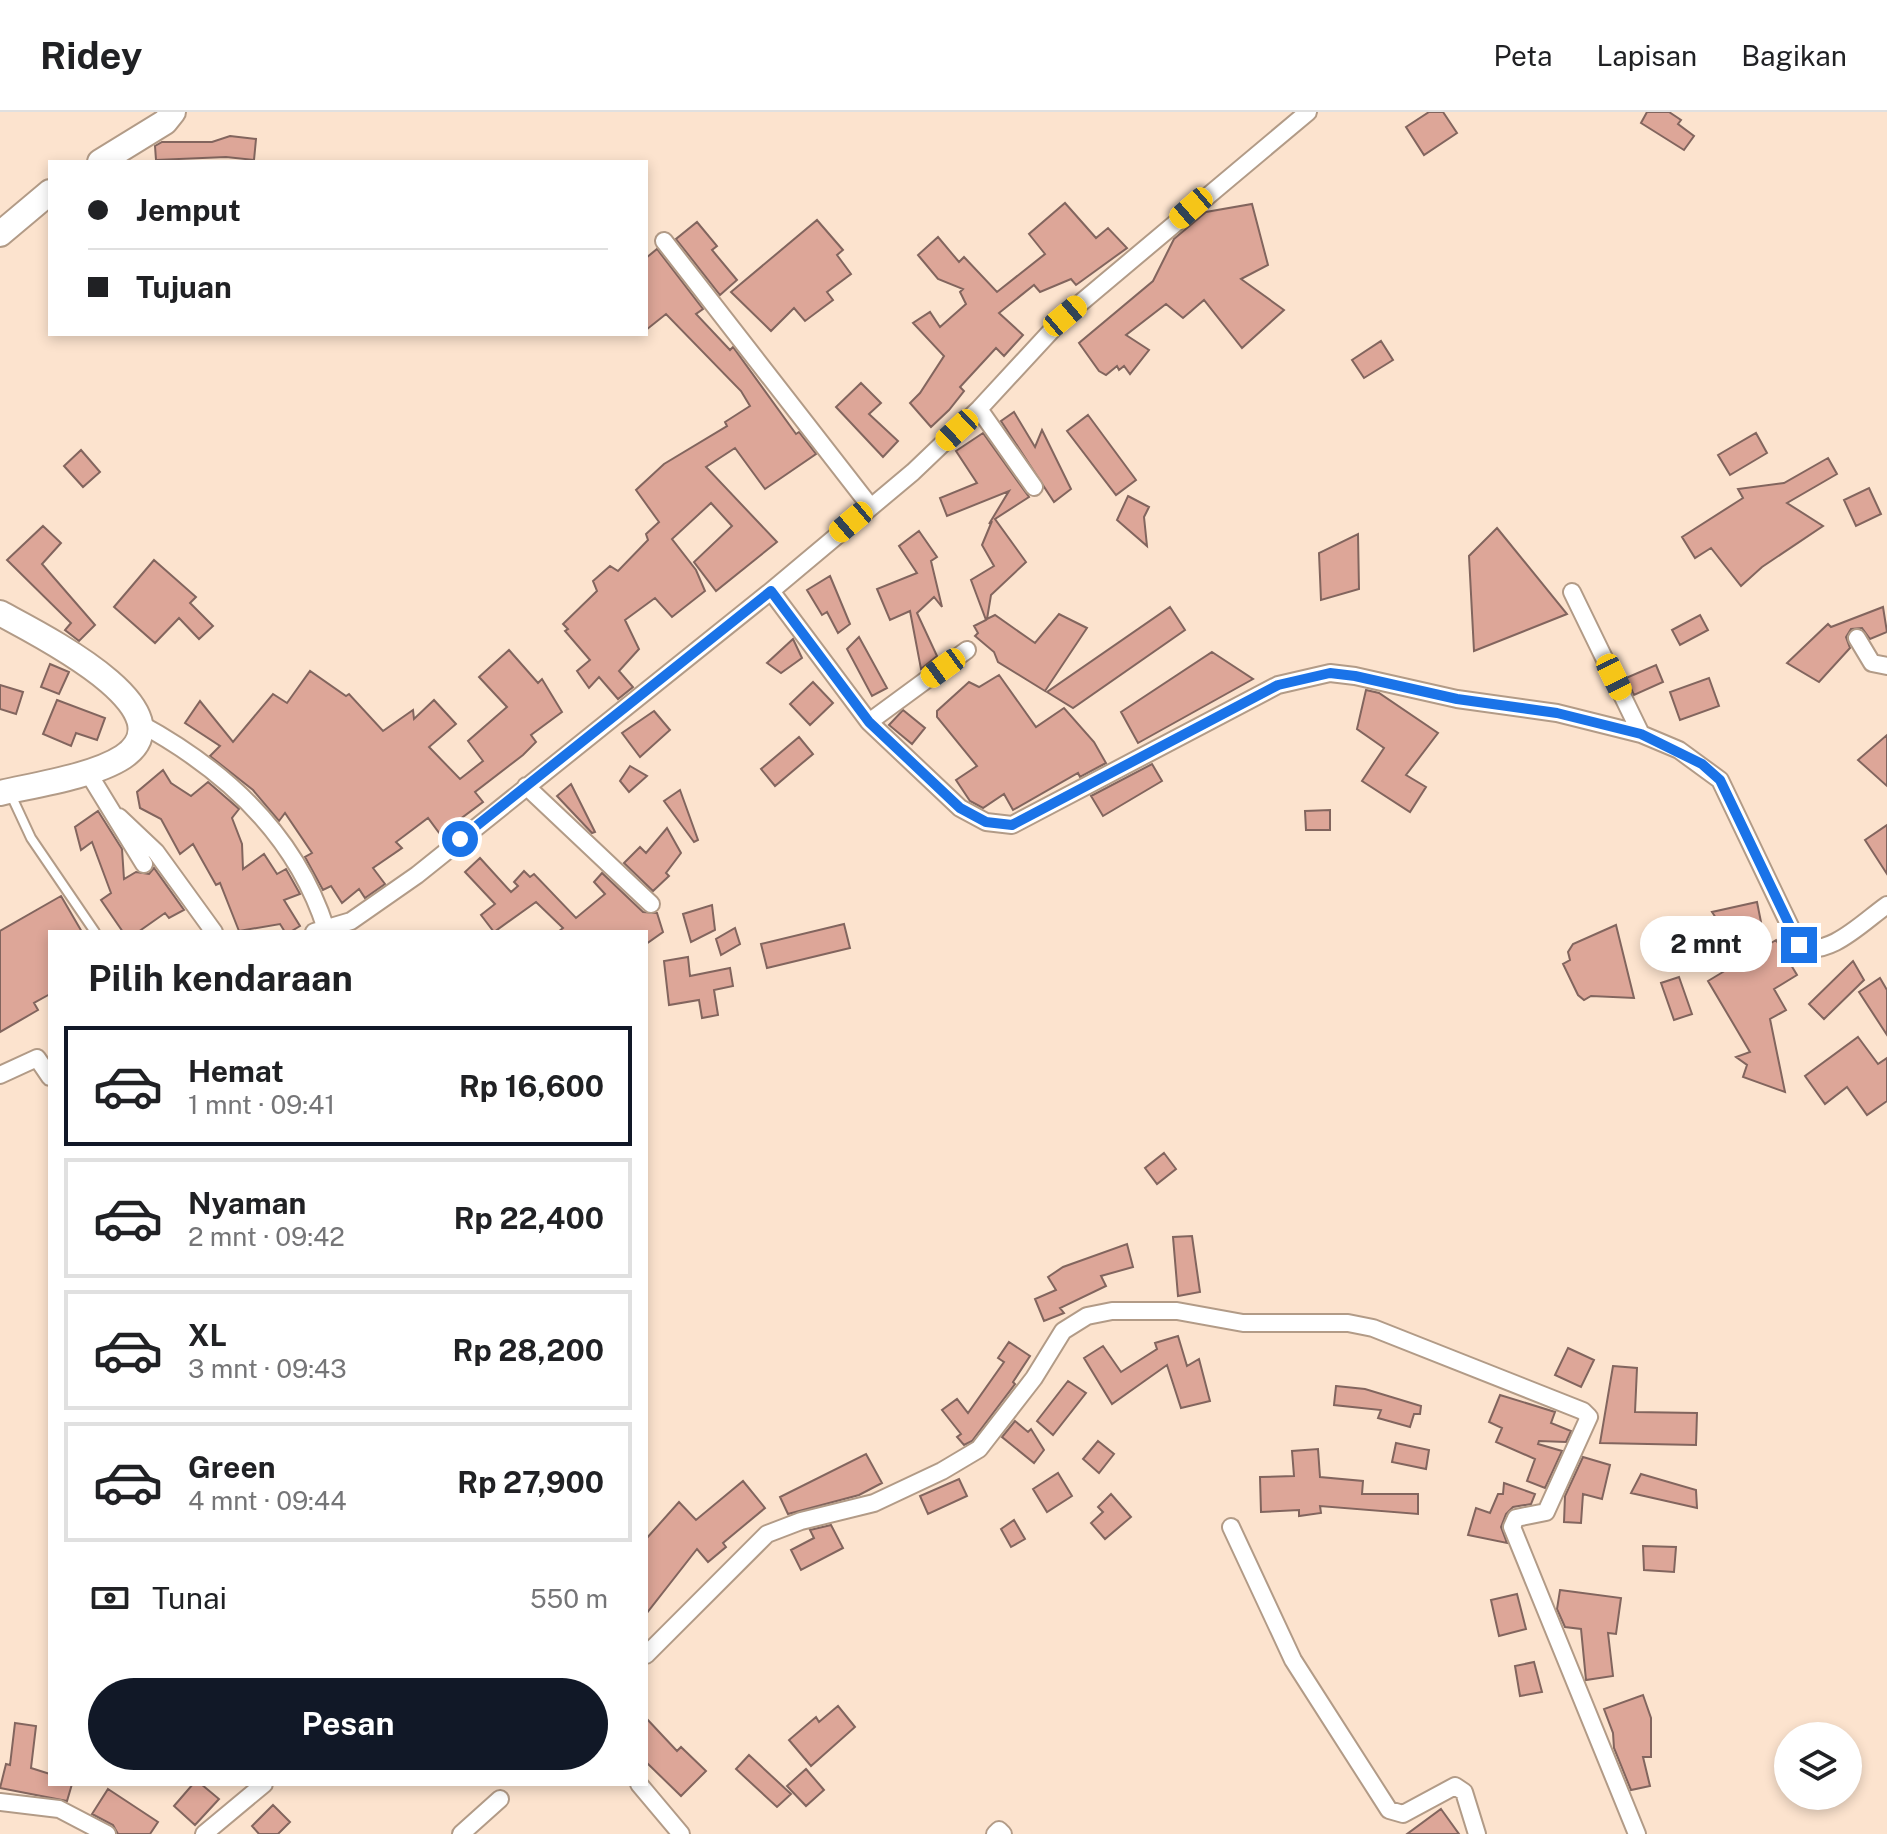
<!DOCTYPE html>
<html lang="id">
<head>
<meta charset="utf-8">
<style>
	body { margin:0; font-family:"Public Sans",sans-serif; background:#f2f2f2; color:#202124; height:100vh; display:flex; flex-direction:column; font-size:30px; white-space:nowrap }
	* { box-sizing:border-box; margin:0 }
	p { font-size:26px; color:#757577 }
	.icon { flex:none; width:44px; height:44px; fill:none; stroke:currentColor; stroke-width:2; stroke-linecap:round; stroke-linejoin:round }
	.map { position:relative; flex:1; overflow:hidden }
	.details { position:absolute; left:48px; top:818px; width:600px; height:856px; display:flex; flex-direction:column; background:#fff; border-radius:0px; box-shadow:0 4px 12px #0003 }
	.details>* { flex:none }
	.hud { position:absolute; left:48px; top:48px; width:600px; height:176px; border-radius:0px; box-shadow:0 4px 12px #0003; display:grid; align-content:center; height:176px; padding:0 40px; background:#fff }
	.fabs { position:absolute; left:1774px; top:1610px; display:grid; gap:16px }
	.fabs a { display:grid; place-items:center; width:88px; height:88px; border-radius:50%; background:#fff; box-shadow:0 4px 12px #0003; font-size:40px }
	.end { position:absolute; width:36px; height:36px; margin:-18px; border:10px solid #1a73e8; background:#fff; box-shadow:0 0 0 4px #fff }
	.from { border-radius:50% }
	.bubble { position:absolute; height:56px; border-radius:28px; background:#fff; box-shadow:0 4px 12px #0003; font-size:26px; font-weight:700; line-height:56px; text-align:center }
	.car { position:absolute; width:24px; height:48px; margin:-24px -12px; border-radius:10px; box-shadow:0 0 6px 2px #0007; background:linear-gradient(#f5c518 24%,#345 0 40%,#f5c518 0 76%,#345 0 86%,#f5c518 0) }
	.hud b { display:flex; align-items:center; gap:28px; height:76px; font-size:30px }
	.hud b+b { border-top:2px solid #e0e0e0 }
	.hud i { width:20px; height:20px; background:#202124 }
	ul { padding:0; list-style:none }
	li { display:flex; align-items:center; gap:24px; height:120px; margin:0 16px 12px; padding:0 24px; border:4px solid #e0e0e0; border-radius:0px }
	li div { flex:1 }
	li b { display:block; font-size:30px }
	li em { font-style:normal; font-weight:700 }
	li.active { border-color:#111827 }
	li>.icon { width:72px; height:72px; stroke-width:1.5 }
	h2 { padding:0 40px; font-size:36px; line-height:96px }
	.pay { display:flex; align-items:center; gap:20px; height:88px; padding:0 40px; font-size:30px }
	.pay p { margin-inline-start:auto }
	.button { display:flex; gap:16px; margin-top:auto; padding:16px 40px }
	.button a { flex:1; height:92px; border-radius:48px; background:#111827; color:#fff; font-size:32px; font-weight:700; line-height:92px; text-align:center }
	header { display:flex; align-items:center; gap:48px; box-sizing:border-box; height:112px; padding:0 40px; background:#fff; border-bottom:2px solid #e0e0e0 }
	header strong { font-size:38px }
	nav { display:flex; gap:44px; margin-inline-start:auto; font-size:28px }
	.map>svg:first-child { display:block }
	.building { fill:#dda698; stroke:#82655e; stroke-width:2 }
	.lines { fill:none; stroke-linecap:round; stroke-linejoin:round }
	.lane-casing { stroke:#b29b87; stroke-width:12 }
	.street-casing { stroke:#b29b87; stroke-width:20 }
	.secondary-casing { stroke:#b29b87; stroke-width:28 }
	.lane { stroke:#fff; stroke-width:8 }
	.street { stroke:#fff; stroke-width:16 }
	.secondary { stroke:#fff; stroke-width:24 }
	.route { stroke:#1a73e8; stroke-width:10 }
</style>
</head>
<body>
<header>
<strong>Ridey</strong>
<nav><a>Peta</a><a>Lapisan</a><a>Bagikan</a></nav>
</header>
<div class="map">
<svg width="1887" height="1722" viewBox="0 0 1887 1722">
	<rect width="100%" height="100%" fill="#fce3ce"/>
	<!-- building -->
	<path class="building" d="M1429,0H1443L1457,21L1424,43L1406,15Z
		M1647,0H1669L1681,8L1678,12L1694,24L1684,38L1641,11Z
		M230,24L256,27L254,48L226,45L156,48L155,34L162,30H212Z
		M1065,91L1096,126L1108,116L1127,136L1076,173L1071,167L1040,180L1034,173L999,201L1023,223L1004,244L996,236L960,275L964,279L949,298L931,315L910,291L920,281L944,244L913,211L930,200L940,215L966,192L960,180L963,177L938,167L918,143L938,125L959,150L964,145L997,180L1045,142L1029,122Z
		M1252,92L1268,153L1241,167L1284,198L1242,236L1204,188L1183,206L1166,192L1126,223L1149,238L1130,262L1124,254L1119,258L1117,254L1106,263L1099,259L1079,231L1153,169L1174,127L1206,100Z
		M817,108L843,138L837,143L851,162L827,180L833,188L805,209L794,196L771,219L731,180Z
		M697,110L717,134L712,138L737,168L720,183L676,127Z
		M657,137L703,197L696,202L730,238L733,235L796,322L799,320L816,342L765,377L735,336L706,355L777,430L716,479L694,450L732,414L711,391L672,427L696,458L705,479L672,505L655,486L625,508L639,537L619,559L633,575L618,587L599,565L589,576L577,559L590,548L565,519L568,517L563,512L597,479L593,469L610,454L618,459L648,428L646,422L659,410L636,378L664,352L727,314L725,310L750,294L741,279L666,202L646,218V146Z
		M1381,229L1393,248L1364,266L1352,248Z
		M861,271L881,291L869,302L898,329L883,345L836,295Z
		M1014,300L1035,335L1042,318L1071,377L1054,390L1001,309Z
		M1088,303L1136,368L1116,383L1067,319Z
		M983,321L1029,385L995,407L1026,450L991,483L987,507L995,503L1035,531L1059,502L1087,516L1045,579L998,550L994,540L975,524L978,521L974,514L986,508L971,468L994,454L982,433L992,409L989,412L1009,379L947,404L940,386L977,371L956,339Z
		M1756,321L1767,341L1730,363L1718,343Z
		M81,338L100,360L83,375L64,354Z
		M1828,346L1837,362L1787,391L1823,414L1762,455L1741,474L1711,436L1695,446L1682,425L1743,386L1738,377L1784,371Z
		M1869,376L1881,402L1856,414L1844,388Z
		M1128,384L1149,395L1144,405L1147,434L1117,408Z
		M43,414L61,431L42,452L95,513L79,529L65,518L71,511L7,448Z
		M1497,416L1567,502L1474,539L1469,444Z
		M919,419L937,445L931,449L942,495L934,485L917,501L937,544L921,557L910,499L890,508L877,477L917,461L899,434Z
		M1358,422L1359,477L1321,488L1319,441Z
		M154,448L196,485L190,491L213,514L199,527L179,506L155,531L114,495Z
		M830,464L850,512L838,521L827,500L822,503L807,478Z
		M1170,495L1185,518L1073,596L1047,580Z
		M1883,495L1887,520L1870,527L1862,516L1851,517L1846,525L1850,536L1819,570L1787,551L1828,512L1831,515Z
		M1700,503L1708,518L1680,533L1672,518Z
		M859,525L887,576L872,584L847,537Z
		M793,527L802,546L781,561L767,551Z
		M509,538L538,571L542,567L562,600L531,623L536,630L523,643L475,680L483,690L440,722L428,706L396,730L402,736L373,756L385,772L365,786L359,777L342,791L331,774L323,778L305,745L312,741L285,701L279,709L253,678L210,644L220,634L185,611L200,589L233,630L273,582L287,591L310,559L346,584L349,582L383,619L413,598L414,607L434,588L456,612L429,635L460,667L483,649L468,629L507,595L479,565Z
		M1212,540L1253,567L1138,631L1121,600Z
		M50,552L69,560L59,582L41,575Z
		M1656,553L1663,570L1634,583L1626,566Z
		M999,563L1036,615L1064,596L1094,630L1106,651L1080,665L1078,661L1013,698L1004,682L983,696L970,689L956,668L977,654L937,605V599L969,570L979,575Z
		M1709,566L1719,594L1680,608L1670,580Z
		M813,570L833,591L810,613L790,592Z
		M0,573L23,580L16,602L0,597Z
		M1366,578L1379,581L1438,621L1406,663L1426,675L1410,700L1362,669L1384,636L1357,617Z
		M57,588L105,606L97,628L76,621L71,634L43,622Z
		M903,598L925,616L912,632L889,613Z
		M654,599L670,618L640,645L622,621Z
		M1887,623V674L1858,648Z
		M799,625L813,642L775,674L761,657Z
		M1152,652L1162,669L1103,704L1091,684Z
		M630,654L647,664L629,680L620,669Z
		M163,658L171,671L191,684L208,670L239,697L232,706L242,732L243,757L264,742L277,762L286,757L300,782L284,788L300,814L290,820H285L280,812L239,819L220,771L216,773L193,732L180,742L161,707L140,696L137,680Z
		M571,672L595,720L592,721L557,684Z
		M680,678L698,728L694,730L664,689Z
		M1330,698V718H1306L1305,699Z
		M98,699L122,737L124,767L136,760L149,762L154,756L184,798L169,806L165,801L138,820H123L101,788L111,781L92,730L81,738L75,715Z
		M1887,713V762L1865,728Z
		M667,716L681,741L666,761L669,764L653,779L624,751L640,735L646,741Z
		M480,746L511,780L518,774L514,770L524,759L530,765L534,762L576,806L605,782L594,770L602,761L643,800L657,801L663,820L646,832V820H558L563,816L536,790L494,820L481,803L495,792L465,760Z
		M61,784L82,820H50V882L34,891L38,898L0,920V819Z
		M1757,790L1761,810L1724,818L1712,800Z
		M712,793L715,818L691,830L683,802Z
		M844,812L850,836L767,856L761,832Z
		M1616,813L1634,886L1591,884L1584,888L1578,883L1563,852L1570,848L1568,840L1573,832Z
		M735,816L740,832L721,843L716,827Z
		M1776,828L1797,863L1774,877L1786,898L1770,907L1785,980L1743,965L1747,953L1736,945L1750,940L1708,869Z
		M688,845L690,864L730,856L733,874L714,878L718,903L702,906L699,888L669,893L664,849Z
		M1853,849L1864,868L1824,907L1809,892Z
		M1679,865L1692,902L1674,908L1661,871Z
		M1880,866L1887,878V923L1859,880Z
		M1858,925L1878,952L1887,946V989L1867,1003L1847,975L1825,992L1805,964Z
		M1164,1041L1176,1057L1157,1072L1145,1056Z
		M1192,1124L1200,1180L1178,1184L1173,1125Z
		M1127,1132L1133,1155L1101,1164L1106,1174L1060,1196L1064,1201L1044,1209L1035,1187L1056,1178L1048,1165L1063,1155Z
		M1178,1224L1187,1254L1199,1247L1210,1289L1181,1296L1167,1253L1112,1292L1084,1246L1103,1234L1121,1260L1157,1237L1155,1231Z
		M1009,1230L1030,1244L1013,1270L1015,1272L972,1329L964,1333L957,1325L961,1322L942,1298L957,1287L968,1301L1004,1250L998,1246Z
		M1568,1236L1594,1248L1581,1275L1555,1263Z
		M1613,1254L1637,1256L1635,1300L1697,1301L1696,1333L1600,1331Z
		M1068,1269L1086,1281L1053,1323L1037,1309Z
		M1336,1274L1365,1277L1421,1294L1420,1302H1414L1410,1315L1378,1306L1381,1298L1334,1293Z
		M1500,1283L1555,1300L1551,1311L1571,1319L1566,1330L1539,1329L1538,1332L1562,1339L1545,1376L1527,1369L1535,1347L1496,1330L1502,1316L1489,1310Z
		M1015,1309L1028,1320L1031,1317L1044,1338L1034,1351L1002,1325Z
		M1098,1329L1114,1342L1099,1361L1083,1347Z
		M1396,1331L1429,1338L1426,1357L1392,1350Z
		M1318,1337L1320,1365L1363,1369L1362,1382H1418V1402L1320,1394L1321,1401L1299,1404V1398L1261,1400L1260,1365L1294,1364L1292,1339Z
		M866,1342L882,1371L859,1383L788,1402L780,1385Z
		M1583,1345L1610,1353L1602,1387L1583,1382L1581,1411L1564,1410L1565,1384Z
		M1058,1361L1072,1384L1047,1400L1033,1377Z
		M1641,1362L1696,1378L1697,1396L1631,1381Z
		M959,1367L967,1384L928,1402L920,1384Z
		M743,1369L765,1396L723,1431L726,1435L708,1450L697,1437L646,1502V1427L679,1390L696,1408Z
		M1504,1371L1535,1382L1531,1392L1513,1395L1506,1402L1501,1415L1507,1431L1468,1423L1476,1396L1490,1401L1498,1382H1503Z
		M1111,1382L1131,1405L1105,1427L1091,1411L1103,1400L1098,1395Z
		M1014,1408L1025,1427L1011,1435L1001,1417Z
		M831,1413L843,1436L801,1458L791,1438L814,1426L810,1418Z
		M1643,1434L1676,1435L1674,1460L1644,1458Z
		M1560,1478L1621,1486L1616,1522L1608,1521L1613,1564L1586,1568L1581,1517L1565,1515L1557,1497Z
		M1517,1482L1526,1517L1499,1524L1491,1488Z
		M1534,1550L1542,1580L1520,1584L1515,1554Z
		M1643,1583L1651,1606V1645H1643L1650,1674L1631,1678L1614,1636L1613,1621L1604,1597Z
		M838,1594L855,1615L811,1654L789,1628L816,1605L819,1610Z
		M646,1606L677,1639L681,1635L706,1659L681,1684L646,1650Z
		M15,1611L36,1614L31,1656L50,1662V1672H72L67,1689L0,1676L6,1652L10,1653Z
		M749,1643L791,1682L777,1695L736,1657Z
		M806,1657L824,1678L806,1694L787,1674Z
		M193,1672H201L219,1687L195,1713L174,1694Z
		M108,1677L158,1710L150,1722H118L113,1713L92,1702Z
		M273,1693L290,1710L278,1722H259L252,1714Z
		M1441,1697L1459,1722H1407Z"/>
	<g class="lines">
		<defs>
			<path id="lane" d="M11,683L31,726L95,820"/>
			<path id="street" d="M664,129L870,394
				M979,297L1034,375
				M771,479L869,610L967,538
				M1572,480L1641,622
				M1857,526L1872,551L1887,554
				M869,610L960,696L986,710L1012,713L1278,573L1330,561L1355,564L1457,587L1557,601L1641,622L1679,638L1720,668L1799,833C1827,848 1864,809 1887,793
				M139,611C224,657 296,723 326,817
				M87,659L144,752
				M526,674L651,792
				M119,705L156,740L214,820
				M314,820L351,809L417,763L771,479L913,360L979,297L1065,204L1308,0
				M0,963L37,946L50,965
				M1231,1415L1293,1548L1389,1698L1403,1702L1455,1674L1464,1680L1477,1722
				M646,1543L767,1422L801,1409L874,1391L942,1359L979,1337L1034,1266L1063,1219L1087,1204L1112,1199H1177L1243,1211H1348L1373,1216L1583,1299L1589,1305L1546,1400L1516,1406L1512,1415L1637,1722
				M639,1672L681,1722
				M0,1690L59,1697L107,1722
				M204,1722L264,1672
				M461,1722L500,1687
				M995,1722L999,1718L1003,1722"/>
			<path id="secondary" d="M100,50L165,10L173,0
				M0,122L50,80
				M0,501C30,518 194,597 123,645C94,664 35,673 0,681"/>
		</defs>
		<!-- lane casing -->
		<use href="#lane" class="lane-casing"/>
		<!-- street casing -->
		<use href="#street" class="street-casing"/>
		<!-- secondary casing -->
		<use href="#secondary" class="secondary-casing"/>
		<!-- lane -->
		<use href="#lane" class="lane"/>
		<!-- street -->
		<use href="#street" class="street"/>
		<!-- secondary -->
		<use href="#secondary" class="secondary"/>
	</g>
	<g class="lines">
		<!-- route -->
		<path class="route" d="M460,727L771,479L869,610L960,696L986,710L1012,713L1278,573L1330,561L1355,564L1457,587L1557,601L1641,622L1702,652L1720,668L1799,833"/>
	</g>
</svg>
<div class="fabs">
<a><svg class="icon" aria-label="layers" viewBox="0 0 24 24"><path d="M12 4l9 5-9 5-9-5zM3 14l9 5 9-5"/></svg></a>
</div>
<i class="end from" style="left:460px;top:727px"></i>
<i class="end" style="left:1799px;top:833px"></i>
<div class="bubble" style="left:1640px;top:804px;width:132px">2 mnt</div>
<i class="car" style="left:1191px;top:96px;rotate:229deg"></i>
<i class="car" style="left:1065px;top:204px;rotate:50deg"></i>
<i class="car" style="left:957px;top:318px;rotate:227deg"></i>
<i class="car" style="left:851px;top:410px;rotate:230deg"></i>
<i class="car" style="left:943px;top:556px;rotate:234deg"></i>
<i class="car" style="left:1614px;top:565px;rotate:154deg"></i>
<div class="hud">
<b><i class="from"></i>Jemput</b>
<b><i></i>Tujuan</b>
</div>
<section class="details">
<h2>Pilih kendaraan</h2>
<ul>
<li class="active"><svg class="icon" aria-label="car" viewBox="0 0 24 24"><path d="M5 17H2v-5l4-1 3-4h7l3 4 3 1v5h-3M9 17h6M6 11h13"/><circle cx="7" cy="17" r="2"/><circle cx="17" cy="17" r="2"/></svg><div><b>Hemat</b><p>1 mnt · 09:41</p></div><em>Rp 16,600</em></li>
<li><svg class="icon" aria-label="car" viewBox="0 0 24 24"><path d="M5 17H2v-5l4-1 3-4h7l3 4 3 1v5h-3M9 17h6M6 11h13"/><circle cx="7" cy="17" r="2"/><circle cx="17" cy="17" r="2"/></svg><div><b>Nyaman</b><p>2 mnt · 09:42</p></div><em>Rp 22,400</em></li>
<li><svg class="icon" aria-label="car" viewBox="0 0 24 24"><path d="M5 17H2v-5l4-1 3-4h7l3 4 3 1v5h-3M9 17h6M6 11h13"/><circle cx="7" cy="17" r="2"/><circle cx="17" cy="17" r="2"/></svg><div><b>XL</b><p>3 mnt · 09:43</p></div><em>Rp 28,200</em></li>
<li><svg class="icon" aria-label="car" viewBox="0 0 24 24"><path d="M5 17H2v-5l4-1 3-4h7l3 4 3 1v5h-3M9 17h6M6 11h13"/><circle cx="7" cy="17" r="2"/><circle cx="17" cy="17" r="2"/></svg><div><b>Green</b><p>4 mnt · 09:44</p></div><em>Rp 27,900</em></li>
</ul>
<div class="pay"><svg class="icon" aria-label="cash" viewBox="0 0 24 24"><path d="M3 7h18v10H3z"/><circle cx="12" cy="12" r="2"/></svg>Tunai<p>550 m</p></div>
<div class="button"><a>Pesan</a></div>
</section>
</div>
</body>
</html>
